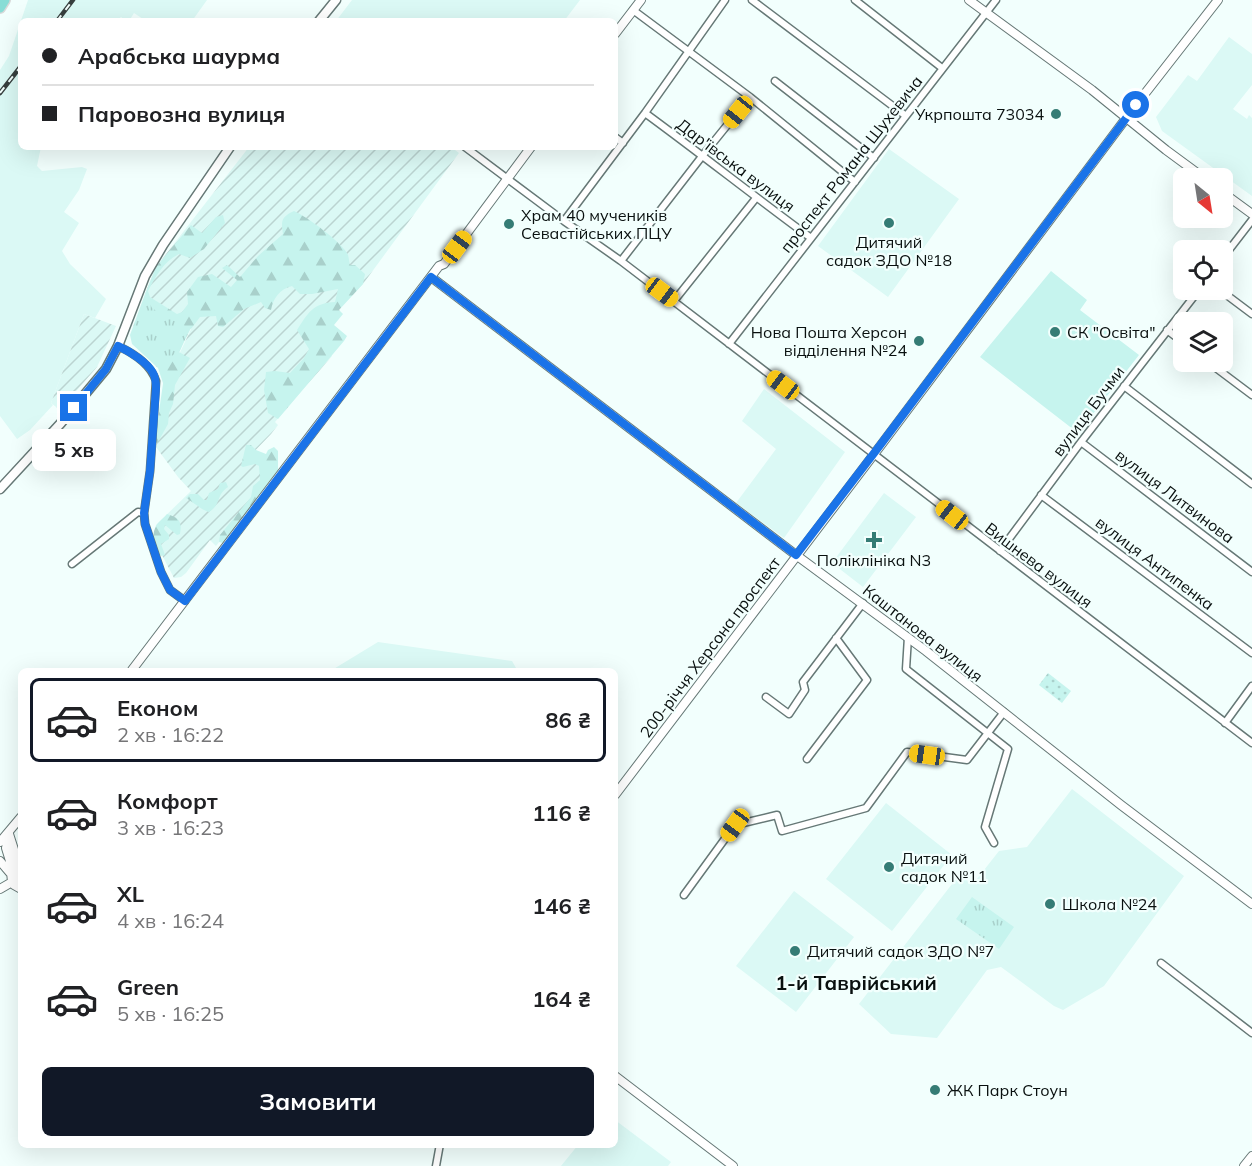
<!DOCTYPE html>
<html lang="uk">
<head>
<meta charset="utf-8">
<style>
	body { margin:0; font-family:Mulish,sans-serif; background:#f6f6f6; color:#202124; height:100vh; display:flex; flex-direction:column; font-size:22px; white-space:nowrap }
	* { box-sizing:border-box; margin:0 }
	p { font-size:20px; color:#757577 }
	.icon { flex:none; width:33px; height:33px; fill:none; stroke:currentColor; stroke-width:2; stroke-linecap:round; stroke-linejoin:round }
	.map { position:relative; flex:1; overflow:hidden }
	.details { position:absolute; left:18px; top:668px; width:600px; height:480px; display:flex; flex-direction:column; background:#fff; border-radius:9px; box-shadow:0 6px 24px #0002 }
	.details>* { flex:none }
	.top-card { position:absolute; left:18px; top:18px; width:600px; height:132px; border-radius:9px; box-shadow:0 6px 24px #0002; display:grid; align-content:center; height:132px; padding:0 24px; background:#fff }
	.needle { width:39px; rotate:150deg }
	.controls { position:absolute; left:1173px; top:168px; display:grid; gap:12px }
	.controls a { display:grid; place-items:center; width:60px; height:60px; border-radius:9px; background:#fff; box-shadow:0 6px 24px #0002; font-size:30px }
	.end { position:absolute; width:27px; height:27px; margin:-14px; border:8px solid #1a73e8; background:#fff; box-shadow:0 0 0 3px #fff }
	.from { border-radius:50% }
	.bubble { position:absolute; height:42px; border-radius:9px; background:#fff; box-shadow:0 6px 24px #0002; font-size:20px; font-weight:700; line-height:42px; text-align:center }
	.car { position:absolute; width:18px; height:36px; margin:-18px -9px; border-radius:8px; box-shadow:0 0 4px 2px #0007; background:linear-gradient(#f5c518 24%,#345 0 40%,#f5c518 0 76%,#345 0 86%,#f5c518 0) }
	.top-card b { display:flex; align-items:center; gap:21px; height:57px; font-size:22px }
	.top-card b+b { border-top:2px solid #e0e0e0 }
	.top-card i { width:15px; height:15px; background:#202124 }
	ul { padding:10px 0 0; list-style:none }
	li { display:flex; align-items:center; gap:18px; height:84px; margin:0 12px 9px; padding:0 12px; border:3px solid transparent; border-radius:9px }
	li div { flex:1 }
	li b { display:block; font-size:22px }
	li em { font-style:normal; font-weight:700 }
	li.current { border-color:#111827 }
	li>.icon { width:54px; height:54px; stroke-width:1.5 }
	.button { display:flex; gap:12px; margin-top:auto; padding:12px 24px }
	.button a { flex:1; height:69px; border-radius:9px; background:#111827; color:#fff; font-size:24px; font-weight:700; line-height:69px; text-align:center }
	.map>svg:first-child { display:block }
	.built { fill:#dbf9f5 }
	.industrial { fill:url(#industrial-furrows) }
	.grass { fill:url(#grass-tufts) }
	.forest { fill:url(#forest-firs) }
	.park { fill:url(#park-dots) }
	.pitch { fill:#c6f4ee }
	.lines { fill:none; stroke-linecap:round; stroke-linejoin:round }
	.minor-casing { stroke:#667876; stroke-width:9 }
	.tertiary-casing { stroke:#667876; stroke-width:10 }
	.secondary-casing { stroke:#667876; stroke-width:11 }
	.primary-casing { stroke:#d8d9d9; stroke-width:12 }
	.minor { stroke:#fff; stroke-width:6 }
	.tertiary { stroke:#fff; stroke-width:8 }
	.secondary { stroke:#fff; stroke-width:8 }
	.primary { stroke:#88ddd6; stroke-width:9 }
	.rail-casing { stroke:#373f3e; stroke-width:4.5 }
	.rail { stroke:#f2fffd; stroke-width:2; stroke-dasharray:7; stroke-linecap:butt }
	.route { stroke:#1a73e8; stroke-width:8 }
	.poi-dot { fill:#357c75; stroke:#f2fffd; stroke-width:2 }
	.labels { text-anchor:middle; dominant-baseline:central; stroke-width:4.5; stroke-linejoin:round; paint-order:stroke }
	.poi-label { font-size:16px; fill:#09100f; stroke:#f2fffd; text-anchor:start }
	.street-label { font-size:16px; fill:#09100f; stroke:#f2fffd }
	.quarter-label { font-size:20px; font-weight:bold; fill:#09100f; stroke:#f2fffd }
</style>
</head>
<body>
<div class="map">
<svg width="1252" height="1166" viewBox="0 0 1252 1166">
	<defs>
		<pattern id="industrial-furrows" width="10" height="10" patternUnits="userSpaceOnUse" patternTransform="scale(1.5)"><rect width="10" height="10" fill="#dbf9f5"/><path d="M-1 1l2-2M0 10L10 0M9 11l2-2" fill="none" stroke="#bbd4d1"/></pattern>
		<pattern id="grass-tufts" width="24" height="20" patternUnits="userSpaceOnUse" patternTransform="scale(1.5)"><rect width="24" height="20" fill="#c6f4ee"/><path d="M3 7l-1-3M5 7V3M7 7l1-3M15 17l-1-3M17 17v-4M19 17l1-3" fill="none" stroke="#a9d0cb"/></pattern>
		<pattern id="forest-firs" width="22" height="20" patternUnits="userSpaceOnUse" patternTransform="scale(1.5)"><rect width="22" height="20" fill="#c6f4ee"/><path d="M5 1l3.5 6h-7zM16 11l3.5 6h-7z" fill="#a9d0cb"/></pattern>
		<pattern id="park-dots" width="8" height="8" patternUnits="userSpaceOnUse" patternTransform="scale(1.5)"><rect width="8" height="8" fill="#c6f4ee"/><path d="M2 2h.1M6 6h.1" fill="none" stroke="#a9d0cb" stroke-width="1.8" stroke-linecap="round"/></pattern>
	</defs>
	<rect width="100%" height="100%" fill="#f2fffd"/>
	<!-- built -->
	<path class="built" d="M28,0H207L192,21H146L134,13L129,21H126L121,17L117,21H21V147H41L37,166L42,171L82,167L87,169L79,190L64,212L79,223L62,251L70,264L106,299L95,318L84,314L51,403L53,405L30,430L17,439L0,416V70L9,56Z
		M352,0H580L564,21H336Z
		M1229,37L1252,54V85L1233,109L1247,119L1249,115L1252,118V196L1162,131L1156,117L1188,75L1197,81Z
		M889,149L959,199L888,297L818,246Z
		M764,389L845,452L784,538L736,503L776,449L742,421Z
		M884,493L916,517L863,587L832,563Z
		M378,642L512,661L516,668V670H332Z
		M1072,789L1184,876L1104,986L1063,1010L1054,1006L1001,967L987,970L937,1038L891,1034L859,1004L959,875L973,884L999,851L1027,847Z
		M886,803L952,855L892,931L826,879Z
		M794,891L854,937L796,1012L736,966Z
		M615,1120L671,1162L668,1166H561L578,1145L615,1144Z"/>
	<!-- industrial -->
	<path class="industrial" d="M249,147H451L459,153L363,284L311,338L332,356L275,422L278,425L271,434L248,458L271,474L216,546L210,540L186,573L181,577L174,578L153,538L156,525L191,491L178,477L156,447L164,386L193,325L145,294L156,267Z
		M84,314L116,326L97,367L60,410L51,403Z"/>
	<!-- grass -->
	<path class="grass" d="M145,294L152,304L193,324L184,342L164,386L158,368L132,344L130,335Z
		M972,897L1014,927L999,949L956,919Z"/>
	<!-- forest -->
	<path class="forest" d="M294,211C306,216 343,243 348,255C349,258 349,262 350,265H355L365,274L363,284L339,310L343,314L334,325L347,336L344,341L278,419L268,413L264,390L266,372L275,371L290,373L304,358L309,349L297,330C308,313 313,303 335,302L338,289L312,294H300L292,286C280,289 273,298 271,310L265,308L261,302L244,309L223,327L218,326L216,316L200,317L191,329L161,314L152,308L145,294L156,267L191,225L202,233L216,217L223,215L225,223L204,249L190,258L179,254C163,262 156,276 148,291L150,297L177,314L182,312L188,304L187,292L198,277L212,274L231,287L237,280L222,268L227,265L240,277L258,256L283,234C281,221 281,217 294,211Z
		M177,351L190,358L175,385L173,404L169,413L168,424L158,442L156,443L155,439L166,363Z
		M246,445H251L256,450L266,454L268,450L274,447L278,451V472L223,543L219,542L220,535L251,497L253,486L260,480L259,466L255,464L243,467L241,466Z
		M226,482L228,487C225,489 223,491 221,494C217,502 218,506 209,512C203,511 193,502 186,498L190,494H198L204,500H207L209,493L218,489L220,483Z
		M167,514C180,518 182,522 180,534L177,535L165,525L164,529L169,535V539L161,544L165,555L161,556C154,548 151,535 156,526C158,522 164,518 167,514Z"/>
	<!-- park -->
	<path class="park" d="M1048,673L1071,691L1062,703L1039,685Z"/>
	<!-- pitch -->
	<path class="pitch" d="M1051,271L1087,300L1080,310L1139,355L1078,433L980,357Z"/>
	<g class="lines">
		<defs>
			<path id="minor" d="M752,0L906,116
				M855,0L942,68
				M633,10L750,97L855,182
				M775,81L874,158
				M645,113C701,154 755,197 811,238
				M615,137L623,143
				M465,147L564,221L621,261L1252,743
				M564,221L645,113L725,0
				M1222,259L1252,220
				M621,261L703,155L750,97
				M1220,290L1252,314
				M674,301L756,198
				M1167,330L1184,343
				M729,344L996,0
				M118,346C133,353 151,365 156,381L150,471L144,513L145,524L161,572L170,590L185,601
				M1208,362L1252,395
				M1124,386L1252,484
				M1081,442L1252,572
				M1041,495L1252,653
				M1000,551L1081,442L1199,290
				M72,564L138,512L144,513
				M908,637L906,669L1008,749L985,827L994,843
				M766,697L789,714L805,690L803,682L863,603
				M1225,723L1252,686
				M807,759L867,680L836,638
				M684,895L735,825L777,815L782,831L866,808L907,752L967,760L1004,712
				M1161,963L1252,1033
				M436,1166L440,1144"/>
			<path id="tertiary" d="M969,0L1092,90L1166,150L1204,178
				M615,34L641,0
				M1222,192L1252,214
				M431,277L796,555L926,651L1121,805L1252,904
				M132,670L439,266L444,264L531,147
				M615,795L881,445L1136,105L1218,0
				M9,833L6,848L10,861L12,882L14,885L21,889
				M9,834L17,859L18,882
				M0,842L21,817
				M0,861L11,874
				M0,889L12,882H17
				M615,1076L733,1166
				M1244,1166L1252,1156"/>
			<path id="secondary" d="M319,21L336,0
				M0,489L61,423L106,369L118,346L145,276L163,245L230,147"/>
			<path id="primary" d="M0,8L5,0"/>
		</defs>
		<!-- minor casing -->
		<use href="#minor" class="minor-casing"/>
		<!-- tertiary casing -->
		<use href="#tertiary" class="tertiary-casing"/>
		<!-- secondary casing -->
		<use href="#secondary" class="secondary-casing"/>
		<!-- primary casing -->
		<use href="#primary" class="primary-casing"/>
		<!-- minor -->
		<use href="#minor" class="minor"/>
		<!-- tertiary -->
		<use href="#tertiary" class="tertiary"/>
		<!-- secondary -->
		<use href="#secondary" class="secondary"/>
		<!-- primary -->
		<use href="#primary" class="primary"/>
		<defs>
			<path id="rail" d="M57,21L73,0
				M0,93L21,66"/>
		</defs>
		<!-- rail casing -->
		<use href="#rail" class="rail-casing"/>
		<!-- rail -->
		<use href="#rail" class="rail"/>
	</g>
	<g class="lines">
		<!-- route -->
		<path class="route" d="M74,408L106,369L118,346C129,351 147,362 153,373C156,378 156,383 156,388L150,471L144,513L145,524L161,572L170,590L185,601L431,277L796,555L881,444L1136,105"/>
	</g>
	<!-- markers -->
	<g class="poi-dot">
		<circle cx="1056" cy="114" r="6"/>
		<circle cx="889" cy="223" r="6"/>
		<circle cx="509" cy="224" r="6"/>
		<circle cx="1055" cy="332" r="6"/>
		<circle cx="919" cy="341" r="6"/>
		<path d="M871 531h6v6h6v6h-6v6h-6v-6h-6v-6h6z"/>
		<circle cx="889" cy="867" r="6"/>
		<circle cx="1050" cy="904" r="6"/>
		<circle cx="795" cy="951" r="6"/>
		<circle cx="935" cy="1090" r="6"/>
	</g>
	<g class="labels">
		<!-- poi labels -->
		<g class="poi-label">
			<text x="1044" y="114" text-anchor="end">Укрпошта 73034</text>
			<text x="521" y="215">Храм 40 мучеників<tspan x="521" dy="18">Севастійських ПЦУ</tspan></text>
			<text x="889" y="242" text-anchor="middle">Дитячий<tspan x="889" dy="18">садок ЗДО №18</tspan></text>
			<text x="907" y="332" text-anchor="end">Нова Пошта Херсон<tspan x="907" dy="18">відділення №24</tspan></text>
			<text x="1067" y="332">СК "Освіта"</text>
			<text x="874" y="560" text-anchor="middle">Поліклініка N3</text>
			<text x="901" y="858">Дитячий<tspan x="901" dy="18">садок №11</tspan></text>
			<text x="1062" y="904">Школа №24</text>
			<text x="807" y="951">Дитячий садок ЗДО №7</text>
			<text x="947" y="1090">ЖК Парк Стоун</text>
		</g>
		<!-- street labels -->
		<g class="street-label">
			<text transform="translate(851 164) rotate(-52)">проспект Романа Шухевича</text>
			<text transform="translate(736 165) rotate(37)">Дар'ївська вулиця</text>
			<text transform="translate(1088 411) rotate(-53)">вулиця Бучми</text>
			<text transform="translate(1175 496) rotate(37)">вулиця Литвинова</text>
			<text transform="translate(1155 563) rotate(37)">вулиця Антипенка</text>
			<text transform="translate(1039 565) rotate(37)">Вишнева вулиця</text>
			<text transform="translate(923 633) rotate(38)">Каштанова вулиця</text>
			<text transform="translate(710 647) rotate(-53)">200-річчя Херсона проспект</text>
		</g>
		<!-- quarter labels -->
		<g class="quarter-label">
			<text x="856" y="982">1-й Таврійський</text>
		</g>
	</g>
</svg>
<div class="controls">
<a><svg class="needle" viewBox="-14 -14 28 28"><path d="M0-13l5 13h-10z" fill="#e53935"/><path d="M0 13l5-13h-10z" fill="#757577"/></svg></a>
<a><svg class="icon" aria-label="locate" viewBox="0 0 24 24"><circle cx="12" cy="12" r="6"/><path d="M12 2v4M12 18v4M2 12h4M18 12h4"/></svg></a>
<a><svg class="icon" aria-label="layers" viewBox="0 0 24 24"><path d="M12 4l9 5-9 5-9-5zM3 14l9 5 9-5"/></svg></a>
</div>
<i class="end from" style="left:1136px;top:105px"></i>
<i class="end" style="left:74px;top:408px"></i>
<div class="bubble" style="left:32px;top:429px;width:84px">5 хв</div>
<i class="car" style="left:738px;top:112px;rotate:219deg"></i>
<i class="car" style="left:457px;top:247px;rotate:37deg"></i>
<i class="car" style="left:662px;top:292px;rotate:127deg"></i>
<i class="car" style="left:783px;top:385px;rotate:307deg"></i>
<i class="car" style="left:952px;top:515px;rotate:308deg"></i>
<i class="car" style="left:927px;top:755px;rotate:278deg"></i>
<i class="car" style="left:735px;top:825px;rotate:216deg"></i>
<div class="top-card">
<b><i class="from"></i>Арабська шаурма</b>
<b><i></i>Паровозна вулиця</b>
</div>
<section class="details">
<ul>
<li class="current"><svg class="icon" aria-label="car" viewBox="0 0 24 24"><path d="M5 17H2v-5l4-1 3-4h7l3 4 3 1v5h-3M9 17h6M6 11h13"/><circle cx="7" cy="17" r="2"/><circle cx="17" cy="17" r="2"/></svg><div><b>Економ</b><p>2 хв · 16:22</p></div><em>86 ₴</em></li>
<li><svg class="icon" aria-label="car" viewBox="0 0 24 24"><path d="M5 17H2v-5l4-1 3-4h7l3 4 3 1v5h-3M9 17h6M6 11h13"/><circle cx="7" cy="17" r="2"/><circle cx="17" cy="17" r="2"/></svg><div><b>Комфорт</b><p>3 хв · 16:23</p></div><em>116 ₴</em></li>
<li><svg class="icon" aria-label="car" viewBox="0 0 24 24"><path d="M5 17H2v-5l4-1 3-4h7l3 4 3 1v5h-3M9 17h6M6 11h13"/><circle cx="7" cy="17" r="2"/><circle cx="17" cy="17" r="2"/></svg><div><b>XL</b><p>4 хв · 16:24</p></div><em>146 ₴</em></li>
<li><svg class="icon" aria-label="car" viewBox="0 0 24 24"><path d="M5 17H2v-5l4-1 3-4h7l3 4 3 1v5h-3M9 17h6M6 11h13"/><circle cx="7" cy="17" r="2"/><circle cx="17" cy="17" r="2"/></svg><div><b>Green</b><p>5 хв · 16:25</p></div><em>164 ₴</em></li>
</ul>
<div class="button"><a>Замовити</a></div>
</section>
</div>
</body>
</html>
